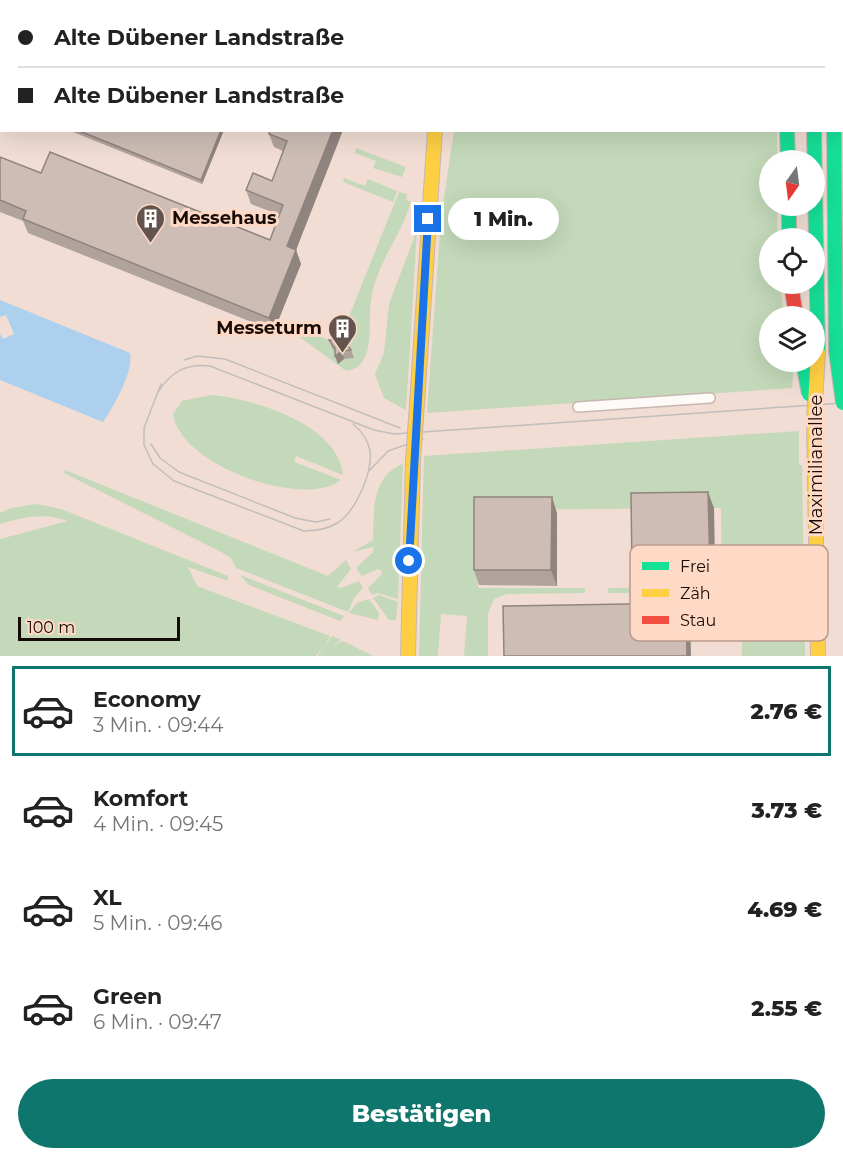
<!DOCTYPE html>
<html lang="de">
<head>
<meta charset="utf-8">
<style>
	body { margin:0; font-family:Montserrat,sans-serif; background:#f2f2f2; color:#222; height:100vh; display:flex; flex-direction:column; font-size:22px; white-space:nowrap }
	* { box-sizing:border-box; margin:0 }
	p { font-size:20px; color:#767676 }
	.icon { flex:none; width:33px; height:33px; fill:none; stroke:currentColor; stroke-width:2; stroke-linecap:round; stroke-linejoin:round }
	.map { position:relative; height:656px; overflow:hidden }
	.sheet { display:flex; flex-direction:column; background:#fff; flex:1 }
	.sheet>* { flex:none }
	.hud { position:absolute; left:0px; top:0px; width:843px; height:132px; box-shadow:0 6px 24px #0002; display:grid; align-content:center; height:132px; padding:0 18px; background:#fff }
	.needle { width:39px; rotate:194deg }
	.controls { position:absolute; left:759px; top:150px; display:grid; gap:12px }
	.controls a { display:grid; place-items:center; width:66px; height:66px; border-radius:50%; background:#fff; box-shadow:0 6px 24px #0002; font-size:30px }
	.scale { position:absolute; left:18px; bottom:15px; width:162px; box-sizing:border-box; padding-left:6px; border:3px solid #170b05; border-top:0; font-size:16px; line-height:21px; white-space:nowrap; color:#170b05; -webkit-text-stroke:4px #fed9c6; paint-order:stroke }
	.end { position:absolute; width:27px; height:27px; margin:-14px; border:8px solid #1a73e8; background:#fff; box-shadow:0 0 0 3px #fff }
	.from { border-radius:50% }
	.bubble { position:absolute; height:42px; border-radius:21px; background:#fff; box-shadow:0 6px 24px #0002; font-size:20px; font-weight:800; line-height:42px; text-align:center }
	.hud b { display:flex; align-items:center; gap:21px; height:57px; font-size:22px }
	.hud b+b { border-top:2px solid #e0e0e0 }
	.hud i { width:15px; height:15px; background:#222 }
	ul { padding:10px 0 0; list-style:none }
	li { display:flex; align-items:center; gap:18px; height:90px; margin:0 12px 9px; padding:0 6px; border:3px solid transparent; border-radius:0px }
	li div { flex:1 }
	li b { display:block; font-size:22px }
	li em { font-style:normal; font-weight:800 }
	li.on { border-color:#0f766e }
	li>.icon { width:54px; height:54px; stroke-width:1.5 }
	.primary-button { display:flex; gap:12px; margin-top:auto; padding:12px 18px }
	.primary-button a { flex:1; height:69px; border-radius:36px; background:#0f766e; color:#fff; font-size:24px; font-weight:800; line-height:69px; text-align:center }
	.map>svg:first-child { display:block }
	.green { fill:#c3d9b9 }
	.water { fill:#acd0ed }
	.lines { fill:none; stroke-linecap:round; stroke-linejoin:round }
	.street-casing { stroke:#c7b7af; stroke-width:12 }
	.fast-casing { stroke:#c7b7af; stroke-width:16 }
	.slow-casing { stroke:#c7b7af; stroke-width:16 }
	.jam-casing { stroke:#c7b7af; stroke-width:16 }
	.street { stroke:#fdfaf8; stroke-width:9 }
	.fast { stroke:#16e098; stroke-width:14 }
	.slow { stroke:#ffcf43; stroke-width:14 }
	.jam { stroke:#f24e42; stroke-width:14 }
	.tram { stroke:#c2bebb; stroke-width:1.5 }
	.fast-bridge-casing { stroke:#c7b7af; stroke-width:16; stroke-linecap:butt }
	.slow-bridge-casing { stroke:#c7b7af; stroke-width:16; stroke-linecap:butt }
	.fast-bridge { stroke:#16e098; stroke-width:14 }
	.slow-bridge { stroke:#ffcf43; stroke-width:14 }
	.wall { fill:#b0a39c }
	.shaded-wall { fill:#90847f }
	.building { fill:#cdbdb5; stroke:#90847f; stroke-width:1.5 }
	.route { stroke:#1a73e8; stroke-width:8 }
	.labels { text-anchor:middle; dominant-baseline:central; stroke-width:6; stroke-linejoin:round; paint-order:stroke }
	.poi-label { font-size:18px; font-weight:bold; fill:#170b05; stroke:#fed9c6; text-anchor:start }
	.street-label { font-size:18px; fill:#170b05; stroke:#fed9c6 }
	.key { fill:#fed9c6; stroke:#b99b8c; stroke-width:1.5 }
	.key-label { font-size:16px; fill:#170b05 }
</style>
</head>
<body>
<div class="map">
<svg width="843" height="656" viewBox="0 0 843 656">
	<rect width="100%" height="100%" fill="#f1ddd3"/>
	<!-- green -->
	<path class="green" d="M454,131H777V160H770V206H777L778,238H770V284H780L784,316H770V362H794L792,388L427,413L441,218Z
		M356,148L406,167L402,177L373,168L376,161L355,153Z
		M344,178L365,186L368,179L397,191L393,202L343,182Z
		M399,192L407,194L406,200L411,202C401,236 376,264 371,300C367,322 378,367 346,371L289,329L291,324L338,344Z
		M417,230L406,410L384,398L375,374L384,353L389,304Z
		M211,395C252,398 339,424 343,475L296,456L294,462L341,480C302,510 179,464 173,414L182,401Z
		M799,431V465H802L805,656H742C741,637 748,605 730,593H608V588L722,586L721,508L476,510L478,588H585V593L507,594L494,599L488,613V656H464L467,616L441,614L438,656H419L424,456Z
		M403,464L398,599L378,593L372,595L368,588L381,575L382,571L378,569L362,576L356,568L373,552L374,547L352,552L373,540C374,512 371,476 403,464Z
		M65,470L328,576L346,560L351,569L337,587L341,588L359,581L363,588L354,598L348,612L236,568L231,558L221,552L64,473Z
		M37,504L61,509L228,576V581L188,567L197,586L330,636L324,648L332,636L341,640L333,645L343,641L373,656H318L323,648L316,656H0V539L68,521C46,512 21,517 0,524V513L11,508Z
		M240,575L344,616L340,621L249,585Z
		M379,595L398,602L396,620H389L373,598Z
		M369,599L379,613L378,620L349,613L357,603Z
		M702,603C717,607 725,616 725,632L721,639L691,641L591,605Z"/>
	<!-- water -->
	<path class="water" d="M0,300L130,353C134,371 114,406 103,422L0,380V334L3,339L14,334L6,315L0,317Z"/>
	<g class="lines">
		<defs>
			<path id="street" d="M578,407L710,398"/>
			<path id="fast" d="M788,0L793,2
				M811,0L814,2
				M787,130L788,160
				M814,130L818,352
				M834,130L836,351
				M789,206V238"/>
			<path id="slow" d="M439,0L444,2
				M837,2L843,0
				M842,13H843
				M842,31L843,34
				M417,404L435,130
				M814,421L818,656
				M408,656L413,461"/>
			<path id="jam" d="M791,284L796,316"/>
		</defs>
		<!-- street casing -->
		<use href="#street" class="street-casing"/>
		<!-- fast casing -->
		<use href="#fast" class="fast-casing"/>
		<!-- slow casing -->
		<use href="#slow" class="slow-casing"/>
		<!-- jam casing -->
		<use href="#jam" class="jam-casing"/>
		<!-- street -->
		<use href="#street" class="street"/>
		<!-- fast -->
		<use href="#fast" class="fast"/>
		<!-- slow -->
		<use href="#slow" class="slow"/>
		<!-- jam -->
		<use href="#jam" class="jam"/>
		<!-- tram -->
		<path class="tram" d="M184,360L197,356L225,359L400,428
			M161,384L144,428V445L153,464L174,481L304,531C317,531 328,529 339,522C356,510 373,471 370,451C368,440 362,431 353,424
			M158,392C171,372 186,363 210,366L374,430L394,434L843,403
			M151,444L160,458L179,472L295,518L316,522L330,519
			M369,471L388,451L423,439"/>
		<defs>
			<path id="fast-bridge" d="M836,351L843,403
				M803,362L809,394"/>
			<path id="slow-bridge" d="M814,421L818,352
				M413,461L417,404"/>
		</defs>
		<!-- fast-bridge casing -->
		<use href="#fast-bridge" class="fast-bridge-casing"/>
		<!-- slow-bridge casing -->
		<use href="#slow-bridge" class="slow-bridge-casing"/>
		<!-- fast-bridge -->
		<use href="#fast-bridge" class="fast-bridge"/>
		<!-- slow-bridge -->
		<use href="#slow-bridge" class="slow-bridge"/>
	</g>
	<!-- wall -->
	<path class="wall" d="M72,130H224L202,184L73,132Z
		M270,130H343L296,250L301,264L274,331L28,233L23,221L0,212V157L41,173L270,240L280,215L251,204L246,190L272,181L283,151L274,147L269,134Z
		M345,335L348,342V347L351,350L354,358L344,359L338,364L335,356V352L332,348L329,340H339Z
		M714,508L715,584L638,585L632,570Z
		M557,513V586L479,585L474,570Z"/>
	<!-- shaded-wall -->
	<path class="shaded-wall" d="M37,0H48L47,2H37Z
		M2,89V115L0,119V93Z
		M221,130H224L202,184L201,180Z
		M333,130H343L292,260L287,246Z
		M296,250L301,264L274,331L269,318Z
		M345,335L348,342V351L346,343Z
		M342,351L344,359L338,364L335,356Z
		M708,492L714,508L715,584L710,569Z
		M552,497L557,513V586L551,570Z
		M686,603L690,615L691,656H687Z"/>
	<!-- building -->
	<path class="building" d="M0,0H37V2H2V89L0,93Z
		M77,130H221L201,180Z
		M270,130H333L287,246L296,250L269,318L23,219L26,211L0,200V157L41,173L50,152L270,240L283,205L246,190L253,173L272,181L287,141L269,134Z
		M345,335L346,343L351,350L342,351L335,356V348L329,340H339Z
		M708,492L710,569L632,570L631,493Z
		M474,497H552L551,570H474Z
		M686,603L687,656H504L503,606Z"/>
	<g class="lines">
		<!-- route -->
		<path class="route" d="M409,561L428,219"/>
	</g>
	<!-- icons -->
	<defs>
		<symbol id="building-pin" viewBox="-11 -11 22 30"><path d="M0 17L-7.5 6A9.5 9.5 0 1 1 7.5 6Z" fill="#63544d" stroke="#fed9c6"/><path d="M-4-6H4V6H1V3H-1V6H-4ZM-2.5-4.3h1.7v1.8h-1.7ZM.8-4.3h1.7v1.8H.8ZM-2.5-1h1.7V.8h-1.7ZM.8-1h1.7V.8H.8Z" fill="#fff"/></symbol>
	</defs>
	<g fill-rule="evenodd">
		<use href="#building-pin" x="134" y="202" width="33" height="45"/>
		<use href="#building-pin" x="326" y="312" width="33" height="45"/>
	</g>
	<g class="labels">
		<!-- poi labels -->
		<g class="poi-label">
			<text x="172" y="218">Messehaus</text>
			<text x="322" y="328" text-anchor="end">Messeturm</text>
		</g>
		<!-- street labels -->
		<g class="street-label">
			<text transform="translate(816 465) rotate(-90)">Maximilianallee</text>
		</g>
	</g>
	<!-- legend -->
	<rect x="630" y="545" width="198" height="96" rx="9" class="key"/>
	<rect x="642" y="562" width="27" height="8" fill="#16e098"/>
	<rect x="642" y="589" width="27" height="8" fill="#ffcf43"/>
	<rect x="642" y="616" width="27" height="8" fill="#f24e42"/>
	<g class="key-label">
		<text x="680" y="572">Frei</text>
		<text x="680" y="599">Zäh</text>
		<text x="680" y="626">Stau</text>
	</g>
</svg>
<div class="controls">
<a><svg class="needle" viewBox="-14 -14 28 28"><path d="M0-13l5 13h-10z" fill="#e53935"/><path d="M0 13l5-13h-10z" fill="#767676"/></svg></a>
<a><svg class="icon" aria-label="locate" viewBox="0 0 24 24"><circle cx="12" cy="12" r="6"/><path d="M12 2v4M12 18v4M2 12h4M18 12h4"/></svg></a>
<a><svg class="icon" aria-label="layers" viewBox="0 0 24 24"><path d="M12 4l9 5-9 5-9-5zM3 14l9 5 9-5"/></svg></a>
</div>
<div class="scale">100 m</div>
<i class="end from" style="left:409px;top:561px"></i>
<i class="end" style="left:428px;top:219px"></i>
<div class="bubble" style="left:448px;top:198px;width:111px">1 Min.</div>
<div class="hud">
<b><i class="from"></i>Alte Dübener Landstraße</b>
<b><i></i>Alte Dübener Landstraße</b>
</div>
</div>
<section class="sheet">
<ul>
<li class="on"><svg class="icon" aria-label="car" viewBox="0 0 24 24"><path d="M5 17H2v-5l4-1 3-4h7l3 4 3 1v5h-3M9 17h6M6 11h13"/><circle cx="7" cy="17" r="2"/><circle cx="17" cy="17" r="2"/></svg><div><b>Economy</b><p>3 Min. · 09:44</p></div><em>2.76 €</em></li>
<li><svg class="icon" aria-label="car" viewBox="0 0 24 24"><path d="M5 17H2v-5l4-1 3-4h7l3 4 3 1v5h-3M9 17h6M6 11h13"/><circle cx="7" cy="17" r="2"/><circle cx="17" cy="17" r="2"/></svg><div><b>Komfort</b><p>4 Min. · 09:45</p></div><em>3.73 €</em></li>
<li><svg class="icon" aria-label="car" viewBox="0 0 24 24"><path d="M5 17H2v-5l4-1 3-4h7l3 4 3 1v5h-3M9 17h6M6 11h13"/><circle cx="7" cy="17" r="2"/><circle cx="17" cy="17" r="2"/></svg><div><b>XL</b><p>5 Min. · 09:46</p></div><em>4.69 €</em></li>
<li><svg class="icon" aria-label="car" viewBox="0 0 24 24"><path d="M5 17H2v-5l4-1 3-4h7l3 4 3 1v5h-3M9 17h6M6 11h13"/><circle cx="7" cy="17" r="2"/><circle cx="17" cy="17" r="2"/></svg><div><b>Green</b><p>6 Min. · 09:47</p></div><em>2.55 €</em></li>
</ul>
<div class="primary-button"><a>Bestätigen</a></div>
</section>
</body>
</html>
